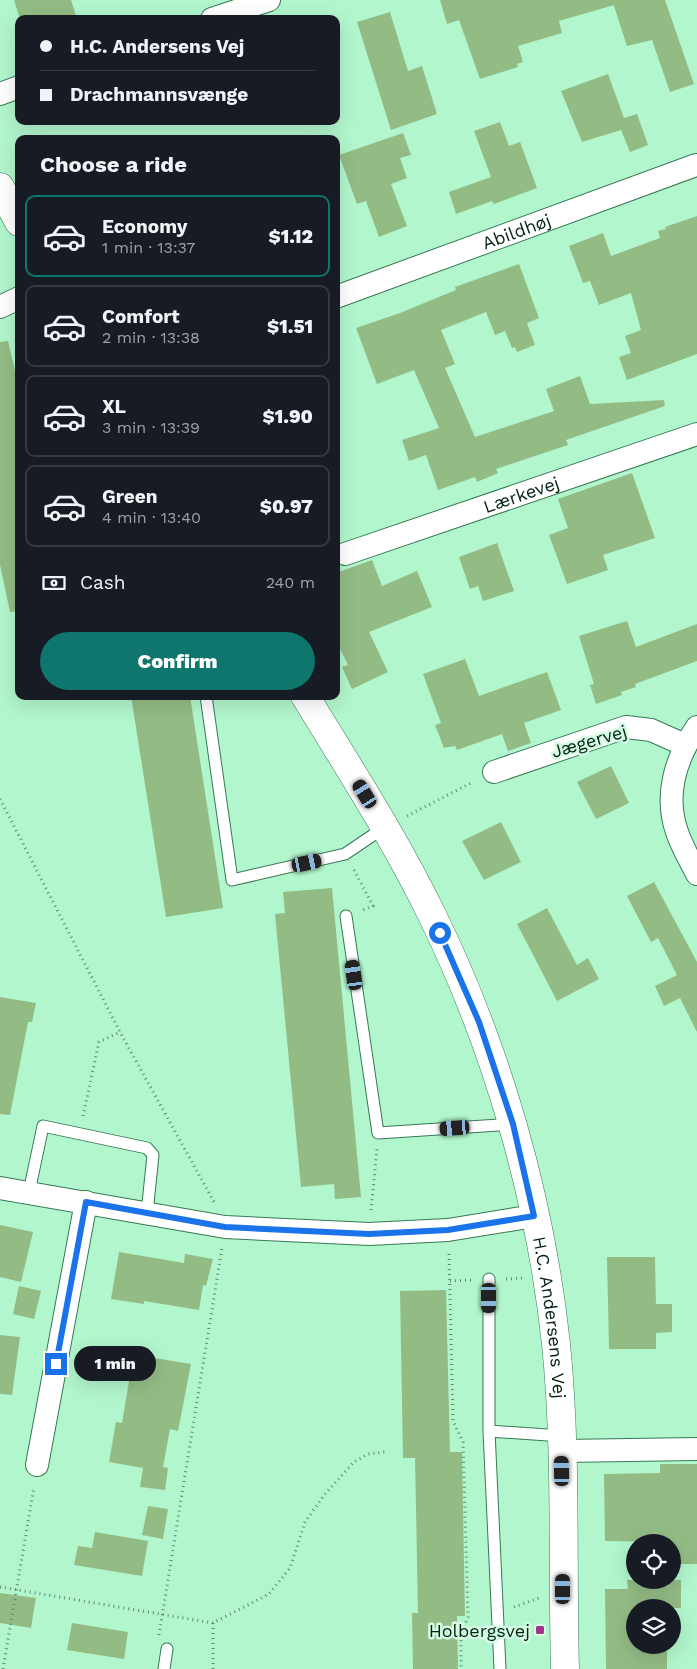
<!DOCTYPE html>
<html lang="en">
<head>
<meta charset="utf-8">
<style>
	body { margin:0; font-family:"Work Sans",sans-serif; background:#20242c; color:#f1f3f6; height:100vh; display:flex; flex-direction:column; font-size:19px; white-space:nowrap }
	* { box-sizing:border-box; margin:0 }
	p { font-size:16px; color:#9ea1a6 }
	.icon { flex:none; width:28px; height:28px; fill:none; stroke:currentColor; stroke-width:2; stroke-linecap:round; stroke-linejoin:round }
	.map { position:relative; flex:1; overflow:hidden }
	.panel { position:absolute; left:15px; top:135px; width:325px; height:565px; display:flex; flex-direction:column; background:#171b24; border-radius:10px; box-shadow:0 5px 20px #0002 }
	.panel>* { flex:none }
	.banner { position:absolute; left:15px; top:15px; width:325px; height:110px; border-radius:10px; box-shadow:0 5px 20px #0002; display:grid; align-content:center; height:110px; padding:0 25px; background:#171b24 }
	.buttons { position:absolute; left:626px; top:1534px; display:grid; gap:10px }
	.buttons a { display:grid; place-items:center; width:55px; height:55px; border-radius:50%; background:#171b24; box-shadow:0 5px 20px #0002; font-size:25px }
	.end { position:absolute; width:22px; height:22px; margin:-11px; border:6px solid #1a73e8; background:#fff; box-shadow:0 0 0 2px #fff }
	.from { border-radius:50% }
	.bubble { position:absolute; height:35px; border-radius:18px; background:#171b24; box-shadow:0 5px 20px #0002; font-size:16px; font-weight:800; line-height:35px; text-align:center }
	.car { position:absolute; width:15px; height:30px; margin:-15px -8px; border-radius:6px; box-shadow:0 0 4px 1px #0007; background:linear-gradient(#222 24%,#8ab4d8 0 40%,#222 0 76%,#8ab4d8 0 86%,#222 0) }
	.banner b { display:flex; align-items:center; gap:18px; height:48px; font-size:19px }
	.banner b+b { border-top:1px solid #363941 }
	.banner i { width:12px; height:12px; background:#f1f3f6 }
	ul { padding:0; list-style:none }
	li { display:flex; align-items:center; gap:15px; height:82px; margin:0 10px 8px; padding:0 15px; border:2px solid #363941; border-radius:10px }
	li div { flex:1 }
	li b { display:block; font-size:19px }
	li em { font-style:normal; font-weight:800 }
	li.active { border-color:#0f766e }
	li>.icon { width:45px; height:45px; stroke-width:1.5 }
	h2 { padding:0 25px; font-size:22px; line-height:60px }
	.pay { display:flex; align-items:center; gap:12px; height:55px; padding:0 25px; font-size:19px }
	.pay p { margin-inline-start:auto }
	.action { display:flex; gap:10px; margin-top:auto; padding:10px 25px }
	.action a { flex:1; height:58px; border-radius:30px; background:#0f766e; color:#fff; font-size:20px; font-weight:800; line-height:58px; text-align:center }
	.map>svg:first-child { display:block }
	.building { fill:#93bc85 }
	.lines { fill:none; stroke-linecap:round; stroke-linejoin:round }
	.service-casing { stroke:#377956; stroke-width:13 }
	.minor-casing { stroke:#377956; stroke-width:24 }
	.tertiary-casing { stroke:#377956; stroke-width:29 }
	.path { stroke:#5c8c70; stroke-width:3; stroke-dasharray:1 4; stroke-linecap:butt }
	.service { stroke:#fff; stroke-width:11 }
	.minor { stroke:#fff; stroke-width:22 }
	.tertiary { stroke:#fff; stroke-width:28 }
	.route { stroke:#1a73e8; stroke-width:6 }
	.poi-dot { fill:#a4318b; stroke:#d4fce3; stroke-width:2 }
	.labels { text-anchor:middle; dominant-baseline:central; stroke-width:5; stroke-linejoin:round; paint-order:stroke }
	.street-label { font-size:18px; fill:#062213; stroke:#d4fce3 }
	.poi-label { font-size:18px; fill:#062213; stroke:#d4fce3; text-anchor:end }
</style>
</head>
<body>
<div class="map">
<svg width="697" height="1669" viewBox="0 0 697 1669">
	<rect width="100%" height="100%" fill="#b2f6cd"/>
	<!-- building -->
	<path class="building" d="M14,0H71L77,19H20Z
		M440,0H665L694,84L670,92L652,40L627,46L613,3L614,5L559,21L562,33L518,46L523,62L517,64L518,67L480,79L459,20L447,24Z
		M390,12L408,71L422,66L437,114L391,130L357,22Z
		M608,74L624,118L637,114L648,145L630,152L621,130L582,142L561,91Z
		M500,122L509,146L520,142L537,188L494,204L492,201L456,214L449,192L491,177L474,131Z
		M403,133L411,155L400,158L407,178L391,184L407,226L379,237L366,201L357,204L339,155Z
		M697,216V354L627,380L619,357L631,353L625,336L641,330L631,293L599,305L590,281L583,283L569,246L603,233L611,256L660,238L658,231L666,229L665,227Z
		M519,264L539,318L527,323L535,345L517,352L515,347L512,348L505,331L495,335L486,312L441,330L455,364L445,368L475,437L554,411L546,389L580,376L590,404L664,400L665,406L566,440L568,445L496,469L498,473L477,482L475,477L438,490L426,455L409,461L402,440L439,428L414,370L377,384L356,328L400,313L456,290L455,287Z
		M8,341L19,388V611L10,612L0,565V342Z
		M632,473L655,538L603,555L608,570L567,584L549,535L568,528L558,499Z
		M497,543L514,591L483,601L478,586L470,589L459,557Z
		M372,560L382,586L417,571L432,607L369,632L388,672L352,689L342,667L348,665L336,641V573Z
		M627,621L636,647L697,624V661L635,684L636,687L621,692L622,695L596,704L590,685L594,684L579,636Z
		M465,659L479,696L547,672L561,710L524,723L531,743L508,751L502,734L457,750L455,746L444,748L435,725L441,723L423,674Z
		M131,696H190L223,908L166,917Z
		M611,766L629,803L596,819L577,782Z
		M501,822L521,862L484,880L462,841Z
		M654,882L697,962V1032L680,998L664,1006L655,986L677,975L658,938L651,942L627,896Z
		M332,888L361,1197L335,1199L334,1184L301,1187L275,914L285,913L283,892Z
		M547,908L577,965L588,958L599,979L557,1001L517,924Z
		M0,997L36,1003L32,1022H28L10,1115L0,1114Z
		M0,1225L33,1232L21,1282L0,1277Z
		M119,1252L184,1263L185,1254L213,1259L206,1286L203,1285L199,1310L144,1301V1304L111,1299Z
		M607,1257H655L656,1304H672V1332L656,1333V1349H609Z
		M19,1286L41,1291L34,1319L13,1314Z
		M446,1290L450,1452H462L465,1616H457L458,1669H413L412,1613H418L415,1458H403L400,1291Z
		M0,1335L20,1337L12,1395L0,1394Z
		M148,1357L191,1364L178,1431L170,1429L163,1467L168,1468L165,1490L140,1487L143,1468L109,1462L116,1422L122,1423L131,1369L143,1371L144,1365H147Z
		M660,1464H697V1564H672V1542L605,1541L604,1474L660,1473Z
		M148,1506L168,1509L163,1539L142,1535Z
		M95,1532L148,1541L142,1576L74,1565L78,1546L92,1548Z
		M627,1580H681V1608H635V1645H667V1669H606L605,1589H628Z
		M0,1593L36,1598L31,1628L0,1623Z
		M72,1623L128,1632L124,1659L67,1650Z"/>
	<g class="lines">
		<defs>
			<path id="service" d="M206,696L232,880L345,854L385,827
				M346,916L378,1133L513,1124
				M29,1192L43,1126L147,1148L153,1155L147,1213
				M489,1279V1431L500,1669
				M489,1431L562,1436
				M164,1669L167,1649"/>
			<g id="minor">
				<path d="M212,19L269,0"/>
				<path d="M0,94L19,87"/>
				<path id="s1" d="M336,297L696,165"/>
				<path d="M0,307L19,298"/>
				<path id="s2" d="M345,554L697,434"/>
				<path d="M697,727C676,758 664,795 677,832C682,847 690,860 697,874"/>
				<path d="M494,772L626,727L651,730L685,745"/>
				<path d="M0,1188L225,1227L369,1234L448,1230L534,1216"/>
				<path d="M562,1451L697,1449"/>
				<path d="M37,1465L86,1202"/>
			</g>
			<g id="tertiary">
				<path d="M0,187L19,222"/>
				<path id="s3" d="M305,696C349,768 395,839 432,915C497,1048 540,1196 556,1344C567,1452 562,1561 565,1669"/>
			</g>
		</defs>
		<!-- service casing -->
		<use href="#service" class="service-casing"/>
		<!-- minor casing -->
		<use href="#minor" class="minor-casing"/>
		<!-- tertiary casing -->
		<use href="#tertiary" class="tertiary-casing"/>
		<!-- path -->
		<path class="path" d="M0,799L120,1032L214,1202
			M407,816L473,782
			M354,870L373,906L363,910
			M83,1116L99,1042L120,1032
			M371,1210L377,1149
			M449,1254L453,1421L463,1442L468,1617L461,1635V1669
			M506,1279L522,1278
			M450,1281L472,1280
			M0,1587L213,1623
			M514,1607L539,1598
			M159,1635L222,1248
			M3,1669L34,1487
			M213,1669V1623L269,1594L290,1568L305,1522L325,1494L354,1462L368,1454L385,1452"/>
		<!-- service -->
		<use href="#service" class="service"/>
		<!-- minor -->
		<use href="#minor" class="minor"/>
		<!-- tertiary -->
		<use href="#tertiary" class="tertiary"/>
	</g>
	<g class="lines">
		<!-- route -->
		<path class="route" d="M56,1364L86,1202L225,1227L369,1234L448,1230L534,1216L513,1124L479,1022L440,933"/>
	</g>
	<!-- markers -->
	<rect class="poi-dot" x="535" y="1625" width="10" height="10" rx="2.5"/>
	<g class="labels">
		<!-- street labels -->
		<g class="street-label">
			<text stroke="none"><textPath href="#s1" startOffset="192">Abildhøj</textPath></text>
			<text stroke="none"><textPath href="#s2" startOffset="186">Lærkevej</textPath></text>
			<text transform="translate(589 741) rotate(-16)">Jægervej</text>
			<text stroke="none"><textPath href="#s3" startOffset="675">H.C. Andersens Vej</textPath></text>
		</g>
		<!-- poi labels -->
		<g class="poi-label">
			<text x="530" y="1630">Holbergsvej</text>
		</g>
	</g>
</svg>
<div class="buttons">
<a><svg class="icon" aria-label="locate" viewBox="0 0 24 24"><circle cx="12" cy="12" r="6"/><path d="M12 2v4M12 18v4M2 12h4M18 12h4"/></svg></a>
<a><svg class="icon" aria-label="layers" viewBox="0 0 24 24"><path d="M12 4l9 5-9 5-9-5zM3 14l9 5 9-5"/></svg></a>
</div>
<i class="end from" style="left:440px;top:933px"></i>
<i class="end" style="left:56px;top:1364px"></i>
<div class="bubble" style="left:74px;top:1346px;width:82px">1 min</div>
<i class="car" style="left:365px;top:794px;rotate:328deg"></i>
<i class="car" style="left:307px;top:863px;rotate:78deg"></i>
<i class="car" style="left:354px;top:975px;rotate:352deg"></i>
<i class="car" style="left:455px;top:1128px;rotate:266deg"></i>
<i class="car" style="left:489px;top:1298px;rotate:180deg"></i>
<i class="car" style="left:562px;top:1471px;rotate:359deg"></i>
<i class="car" style="left:563px;top:1589px;rotate:0deg"></i>
<div class="banner">
<b><i class="from"></i>H.C. Andersens Vej</b>
<b><i></i>Drachmannsvænge</b>
</div>
<section class="panel">
<h2>Choose a ride</h2>
<ul>
<li class="active"><svg class="icon" aria-label="car" viewBox="0 0 24 24"><path d="M5 17H2v-5l4-1 3-4h7l3 4 3 1v5h-3M9 17h6M6 11h13"/><circle cx="7" cy="17" r="2"/><circle cx="17" cy="17" r="2"/></svg><div><b>Economy</b><p>1 min · 13:37</p></div><em>$1.12</em></li>
<li><svg class="icon" aria-label="car" viewBox="0 0 24 24"><path d="M5 17H2v-5l4-1 3-4h7l3 4 3 1v5h-3M9 17h6M6 11h13"/><circle cx="7" cy="17" r="2"/><circle cx="17" cy="17" r="2"/></svg><div><b>Comfort</b><p>2 min · 13:38</p></div><em>$1.51</em></li>
<li><svg class="icon" aria-label="car" viewBox="0 0 24 24"><path d="M5 17H2v-5l4-1 3-4h7l3 4 3 1v5h-3M9 17h6M6 11h13"/><circle cx="7" cy="17" r="2"/><circle cx="17" cy="17" r="2"/></svg><div><b>XL</b><p>3 min · 13:39</p></div><em>$1.90</em></li>
<li><svg class="icon" aria-label="car" viewBox="0 0 24 24"><path d="M5 17H2v-5l4-1 3-4h7l3 4 3 1v5h-3M9 17h6M6 11h13"/><circle cx="7" cy="17" r="2"/><circle cx="17" cy="17" r="2"/></svg><div><b>Green</b><p>4 min · 13:40</p></div><em>$0.97</em></li>
</ul>
<div class="pay"><svg class="icon" aria-label="cash" viewBox="0 0 24 24"><path d="M3 7h18v10H3z"/><circle cx="12" cy="12" r="2"/></svg>Cash<p>240 m</p></div>
<div class="action"><a>Confirm</a></div>
</section>
</div>
</body>
</html>
